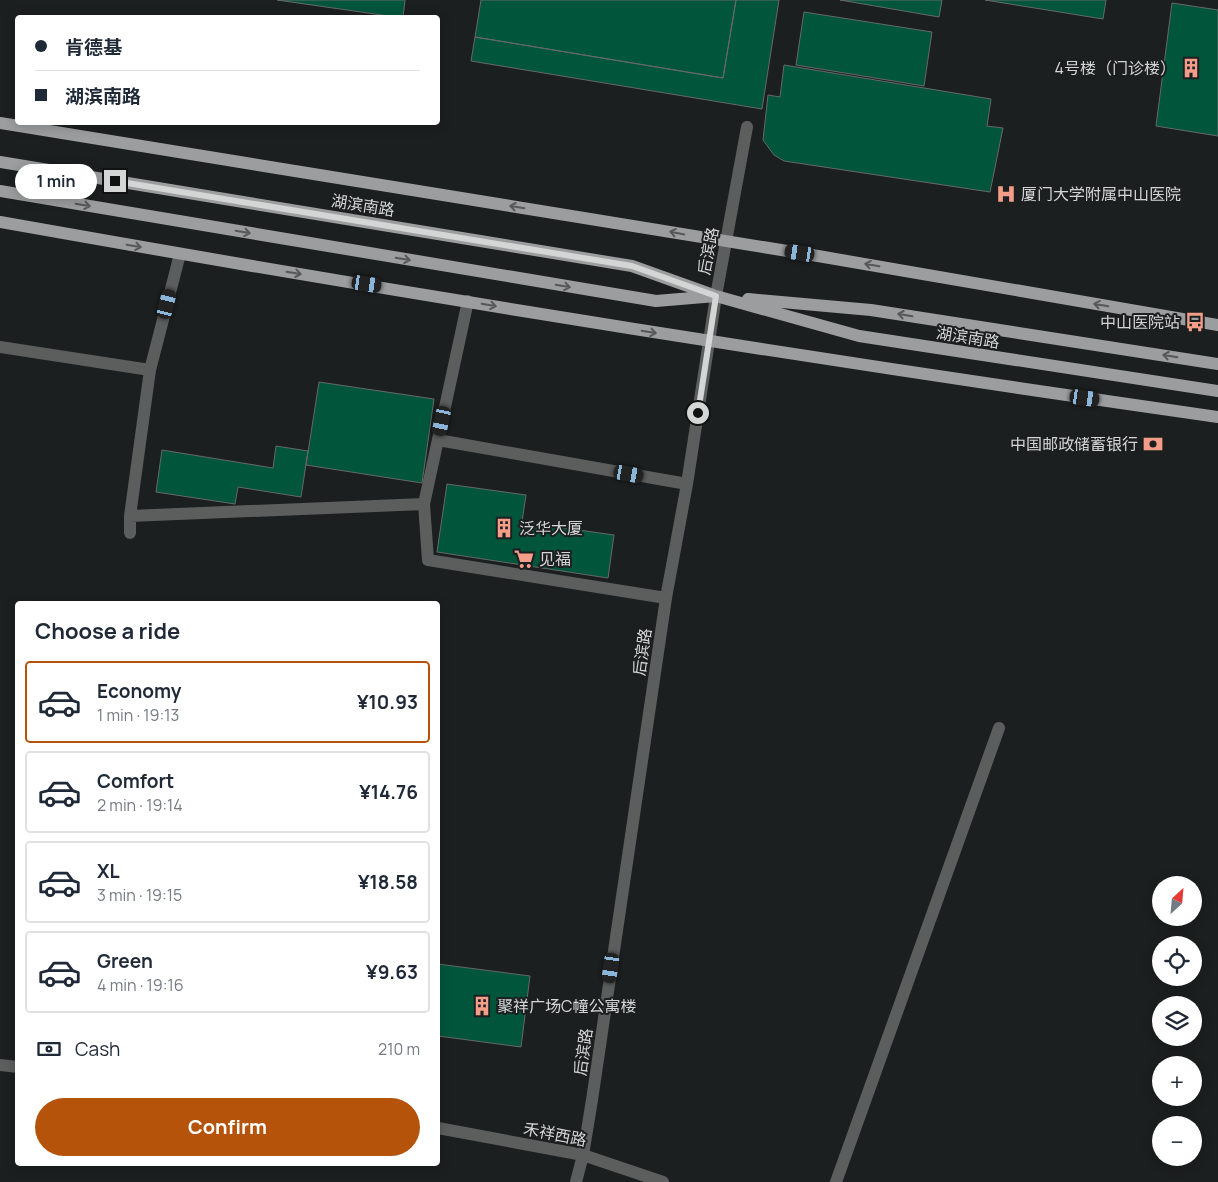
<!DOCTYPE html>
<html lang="en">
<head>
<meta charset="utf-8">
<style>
	body { margin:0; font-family:Manrope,"Noto Sans SC",sans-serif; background:#f2f2f3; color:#1f2937; height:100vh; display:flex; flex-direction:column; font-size:19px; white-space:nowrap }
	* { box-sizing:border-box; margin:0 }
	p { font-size:16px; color:#747a83 }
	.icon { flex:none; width:28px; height:28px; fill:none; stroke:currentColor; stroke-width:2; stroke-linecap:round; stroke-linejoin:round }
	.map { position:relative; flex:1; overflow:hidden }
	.drawer { position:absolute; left:15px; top:601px; width:425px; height:565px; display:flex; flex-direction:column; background:#fff; border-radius:5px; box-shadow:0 2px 12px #0003 }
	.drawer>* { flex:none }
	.hud { position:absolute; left:15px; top:15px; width:425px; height:110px; border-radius:5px; box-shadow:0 2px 12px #0003; display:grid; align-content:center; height:110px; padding:0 20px; background:#fff }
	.needle { width:32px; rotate:26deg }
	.controls { position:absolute; left:1152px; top:876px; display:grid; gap:10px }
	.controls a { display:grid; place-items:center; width:50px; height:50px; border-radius:50%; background:#fff; box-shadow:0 2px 12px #0003; font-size:25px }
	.end { position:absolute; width:22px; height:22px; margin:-11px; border:6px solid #d4d6d6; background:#111; box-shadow:0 0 0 2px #111 }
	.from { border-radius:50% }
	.bubble { position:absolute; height:35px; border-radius:18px; background:#fff; box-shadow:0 2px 12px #0003; font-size:16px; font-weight:700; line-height:35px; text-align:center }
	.car { position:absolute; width:15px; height:30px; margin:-15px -8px; border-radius:6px; box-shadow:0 0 4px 1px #0007; background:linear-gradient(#222 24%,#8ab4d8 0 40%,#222 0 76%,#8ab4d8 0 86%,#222 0) }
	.hud b { display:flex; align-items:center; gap:18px; height:48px; font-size:19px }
	.hud b+b { border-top:1px solid #e0e1e3 }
	.hud i { width:12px; height:12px; background:#1f2937 }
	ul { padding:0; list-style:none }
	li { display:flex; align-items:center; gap:15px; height:82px; margin:0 10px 8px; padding:0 10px; border:2px solid #e0e1e3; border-radius:5px }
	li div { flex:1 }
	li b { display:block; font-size:19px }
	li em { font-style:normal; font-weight:700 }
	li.selected { border-color:#b45309 }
	li>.icon { width:45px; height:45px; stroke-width:1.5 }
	h2 { padding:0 20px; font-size:22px; line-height:60px }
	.pay { display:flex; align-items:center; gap:12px; height:55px; padding:0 20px; font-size:19px }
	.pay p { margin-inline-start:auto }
	.cta { display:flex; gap:10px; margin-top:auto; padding:10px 20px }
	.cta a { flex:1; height:58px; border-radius:30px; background:#b45309; color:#fff; font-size:20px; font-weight:700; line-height:58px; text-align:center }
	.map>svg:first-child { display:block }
	.building { fill:#01553b; stroke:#676968 }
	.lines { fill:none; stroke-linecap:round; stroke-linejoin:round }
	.minor { stroke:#5c5e5e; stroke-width:12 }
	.major { stroke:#9b9d9f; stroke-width:12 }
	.oneway { stroke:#555859 }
	.route { stroke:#d4d6d6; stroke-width:6 }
	.labels { text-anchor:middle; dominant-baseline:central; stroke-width:4; stroke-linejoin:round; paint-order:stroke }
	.poi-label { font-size:16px; fill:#d4d6d6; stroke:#1c1f1f; text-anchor:start }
	.street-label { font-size:16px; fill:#d4d6d6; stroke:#1c1f1f }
</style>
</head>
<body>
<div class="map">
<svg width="1218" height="1182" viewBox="0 0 1218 1182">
	<rect width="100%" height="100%" fill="#1c1f1f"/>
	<!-- building -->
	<path class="building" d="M277,0H405L403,18Z
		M481,0H736L723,78L475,37Z
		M736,0H779L762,109L471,61L475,37L723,78Z
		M840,0H942L939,17Z
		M985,0H1106L1103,19Z
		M1172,3L1218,10V136L1156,126Z
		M804,12L932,32L924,86L796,65Z
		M784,65L991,99L987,126L1003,128L990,192L784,161L774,155L763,140L768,95L780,97Z
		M319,382L434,399L422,483L306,465Z
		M276,446L308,451L301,497L238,487L235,504L156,492L162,450L273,468Z
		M447,484L526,495L522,522L614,535L608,578L437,552Z
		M438,964L530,976L521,1047L438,1036Z"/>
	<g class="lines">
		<!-- minor -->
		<path class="minor" d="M468,301L424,504L428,560L666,598
			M0,347L150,370
			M438,440L687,484
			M130,516L424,504
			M130,533V516L150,370L180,254
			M0,1065L18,1067
			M438,1128L583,1155L663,1182
			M576,1182L583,1155L592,1100L666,598L687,484L716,296L747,127
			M836,1182L999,728"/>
		<!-- major -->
		<path class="major" d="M0,123L818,256L1218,325
			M0,162L632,266L713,295
			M0,191L656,301L716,296L859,336L1218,391
			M0,222C405,294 811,359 1218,417
			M748,299L871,310L1218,364"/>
	</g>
	<!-- one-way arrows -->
	<defs><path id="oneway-shaft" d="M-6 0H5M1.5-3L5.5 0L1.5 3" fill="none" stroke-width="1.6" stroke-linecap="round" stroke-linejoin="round" transform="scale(1.25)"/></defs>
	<g class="oneway">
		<use href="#oneway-shaft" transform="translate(83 205) rotate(10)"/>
		<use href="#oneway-shaft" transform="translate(517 207) rotate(-171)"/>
		<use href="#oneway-shaft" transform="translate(243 232) rotate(10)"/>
		<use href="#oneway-shaft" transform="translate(677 233) rotate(-169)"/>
		<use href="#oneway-shaft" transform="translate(134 246) rotate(10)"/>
		<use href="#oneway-shaft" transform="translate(403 259) rotate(10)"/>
		<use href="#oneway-shaft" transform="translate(872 265) rotate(-170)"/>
		<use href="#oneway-shaft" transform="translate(294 273) rotate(9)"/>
		<use href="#oneway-shaft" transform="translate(563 286) rotate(10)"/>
		<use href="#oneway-shaft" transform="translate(489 305) rotate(10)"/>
		<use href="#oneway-shaft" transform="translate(1101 305) rotate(-170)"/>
		<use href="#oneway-shaft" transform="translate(905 315) rotate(-171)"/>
		<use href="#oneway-shaft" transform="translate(649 332) rotate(10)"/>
		<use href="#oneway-shaft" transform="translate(1170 356) rotate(-171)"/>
	</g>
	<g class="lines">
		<!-- route -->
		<path class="route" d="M115,181L632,266L716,296L698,413"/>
	</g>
	<!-- icons -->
	<defs>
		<symbol id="building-bare" viewBox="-9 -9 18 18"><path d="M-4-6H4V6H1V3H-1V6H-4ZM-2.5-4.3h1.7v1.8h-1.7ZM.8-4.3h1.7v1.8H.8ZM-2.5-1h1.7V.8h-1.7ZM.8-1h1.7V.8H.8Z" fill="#f49e89" stroke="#1c1f1f" stroke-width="2.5" paint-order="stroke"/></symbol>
		<symbol id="hospital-bare" viewBox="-9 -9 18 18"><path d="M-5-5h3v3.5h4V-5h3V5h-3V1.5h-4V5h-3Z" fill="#f49e89" stroke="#1c1f1f" stroke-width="2.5" paint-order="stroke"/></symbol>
		<symbol id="bus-bare" viewBox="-9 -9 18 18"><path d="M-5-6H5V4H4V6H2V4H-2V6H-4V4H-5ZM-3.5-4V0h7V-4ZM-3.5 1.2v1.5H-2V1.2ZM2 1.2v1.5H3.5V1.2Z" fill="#f49e89" stroke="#1c1f1f" stroke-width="2.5" paint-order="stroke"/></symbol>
		<symbol id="bank-bare" viewBox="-9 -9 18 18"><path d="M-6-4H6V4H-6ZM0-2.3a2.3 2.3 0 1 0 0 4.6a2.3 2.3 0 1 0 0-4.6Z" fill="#f49e89" stroke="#1c1f1f" stroke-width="2.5" paint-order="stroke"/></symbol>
		<symbol id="supermarket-bare" viewBox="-9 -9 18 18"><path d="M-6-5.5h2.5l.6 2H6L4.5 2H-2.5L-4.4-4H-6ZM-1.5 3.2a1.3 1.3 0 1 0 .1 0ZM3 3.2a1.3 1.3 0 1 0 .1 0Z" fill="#f49e89" stroke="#1c1f1f" stroke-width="2.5" paint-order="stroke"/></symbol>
	</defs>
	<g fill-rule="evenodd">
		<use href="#building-bare" x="1177" y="54" width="28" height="28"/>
		<use href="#hospital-bare" x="992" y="180" width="28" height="28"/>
		<use href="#bus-bare" x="1181" y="308" width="28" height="28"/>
		<use href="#bank-bare" x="1139" y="430" width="28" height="28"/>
		<use href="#building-bare" x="490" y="514" width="28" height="28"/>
		<use href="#supermarket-bare" x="510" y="545" width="28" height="28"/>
		<use href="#building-bare" x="468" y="992" width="28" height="28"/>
	</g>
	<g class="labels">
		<!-- poi labels -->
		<g class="poi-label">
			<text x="1176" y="68" text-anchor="end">4号楼（门诊楼）</text>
			<text x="1021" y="194">厦门大学附属中山医院</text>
			<text x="1180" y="322" text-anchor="end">中山医院站</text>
			<text x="1138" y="444" text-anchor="end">中国邮政储蓄银行</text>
			<text x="519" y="528">泛华大厦</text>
			<text x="539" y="559">见福</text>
			<text x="497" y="1006">聚祥广场C幢公寓楼</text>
		</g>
		<!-- street labels -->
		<g class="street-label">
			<text transform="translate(363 205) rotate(9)">湖滨南路</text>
			<text transform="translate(708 251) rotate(-79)">后滨路</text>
			<text transform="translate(968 337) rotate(9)">湖滨南路</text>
			<text transform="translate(642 652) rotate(-82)">后滨路</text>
			<text transform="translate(583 1052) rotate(-82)">后滨路</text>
			<text transform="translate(555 1134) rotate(11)">禾祥西路</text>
		</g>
	</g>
</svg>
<div class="controls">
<a><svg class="needle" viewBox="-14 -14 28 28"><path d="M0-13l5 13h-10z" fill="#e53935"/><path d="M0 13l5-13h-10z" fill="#747a83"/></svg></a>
<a><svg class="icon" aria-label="locate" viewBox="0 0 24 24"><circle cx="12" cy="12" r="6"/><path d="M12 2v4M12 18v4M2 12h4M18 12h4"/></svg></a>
<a><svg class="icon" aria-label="layers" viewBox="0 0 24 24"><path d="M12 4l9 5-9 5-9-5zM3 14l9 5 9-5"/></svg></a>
<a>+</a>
<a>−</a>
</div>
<i class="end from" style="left:698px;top:413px"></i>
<i class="end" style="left:115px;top:181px"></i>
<div class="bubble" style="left:15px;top:164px;width:82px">1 min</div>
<i class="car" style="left:800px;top:253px;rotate:279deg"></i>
<i class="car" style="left:367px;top:284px;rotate:99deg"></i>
<i class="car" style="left:167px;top:304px;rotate:14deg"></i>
<i class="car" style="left:1085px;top:398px;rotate:98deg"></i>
<i class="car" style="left:442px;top:421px;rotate:192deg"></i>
<i class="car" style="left:629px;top:474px;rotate:100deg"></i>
<i class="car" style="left:611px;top:968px;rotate:188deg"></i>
<div class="hud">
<b><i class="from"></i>肯德基</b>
<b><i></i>湖滨南路</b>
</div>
<section class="drawer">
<h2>Choose a ride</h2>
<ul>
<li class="selected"><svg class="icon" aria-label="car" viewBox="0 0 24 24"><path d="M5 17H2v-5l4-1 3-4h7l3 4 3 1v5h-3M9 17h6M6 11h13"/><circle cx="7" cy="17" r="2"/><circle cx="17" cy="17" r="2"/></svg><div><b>Economy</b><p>1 min · 19:13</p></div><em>¥10.93</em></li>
<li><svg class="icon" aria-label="car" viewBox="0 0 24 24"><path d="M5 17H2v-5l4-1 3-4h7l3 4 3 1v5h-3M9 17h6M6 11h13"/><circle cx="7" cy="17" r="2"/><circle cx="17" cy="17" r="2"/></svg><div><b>Comfort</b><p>2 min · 19:14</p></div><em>¥14.76</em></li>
<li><svg class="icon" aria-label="car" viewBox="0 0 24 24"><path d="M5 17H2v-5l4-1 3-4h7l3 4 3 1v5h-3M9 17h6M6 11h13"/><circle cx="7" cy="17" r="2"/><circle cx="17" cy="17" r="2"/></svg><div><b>XL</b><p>3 min · 19:15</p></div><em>¥18.58</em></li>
<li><svg class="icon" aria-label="car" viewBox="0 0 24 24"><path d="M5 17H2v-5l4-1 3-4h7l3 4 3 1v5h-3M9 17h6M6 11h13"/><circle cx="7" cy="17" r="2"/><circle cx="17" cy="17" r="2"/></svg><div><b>Green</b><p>4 min · 19:16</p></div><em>¥9.63</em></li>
</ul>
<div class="pay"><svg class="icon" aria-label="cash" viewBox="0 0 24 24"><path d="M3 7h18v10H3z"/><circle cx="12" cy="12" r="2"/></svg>Cash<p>210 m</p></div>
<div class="cta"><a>Confirm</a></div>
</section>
</div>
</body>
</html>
